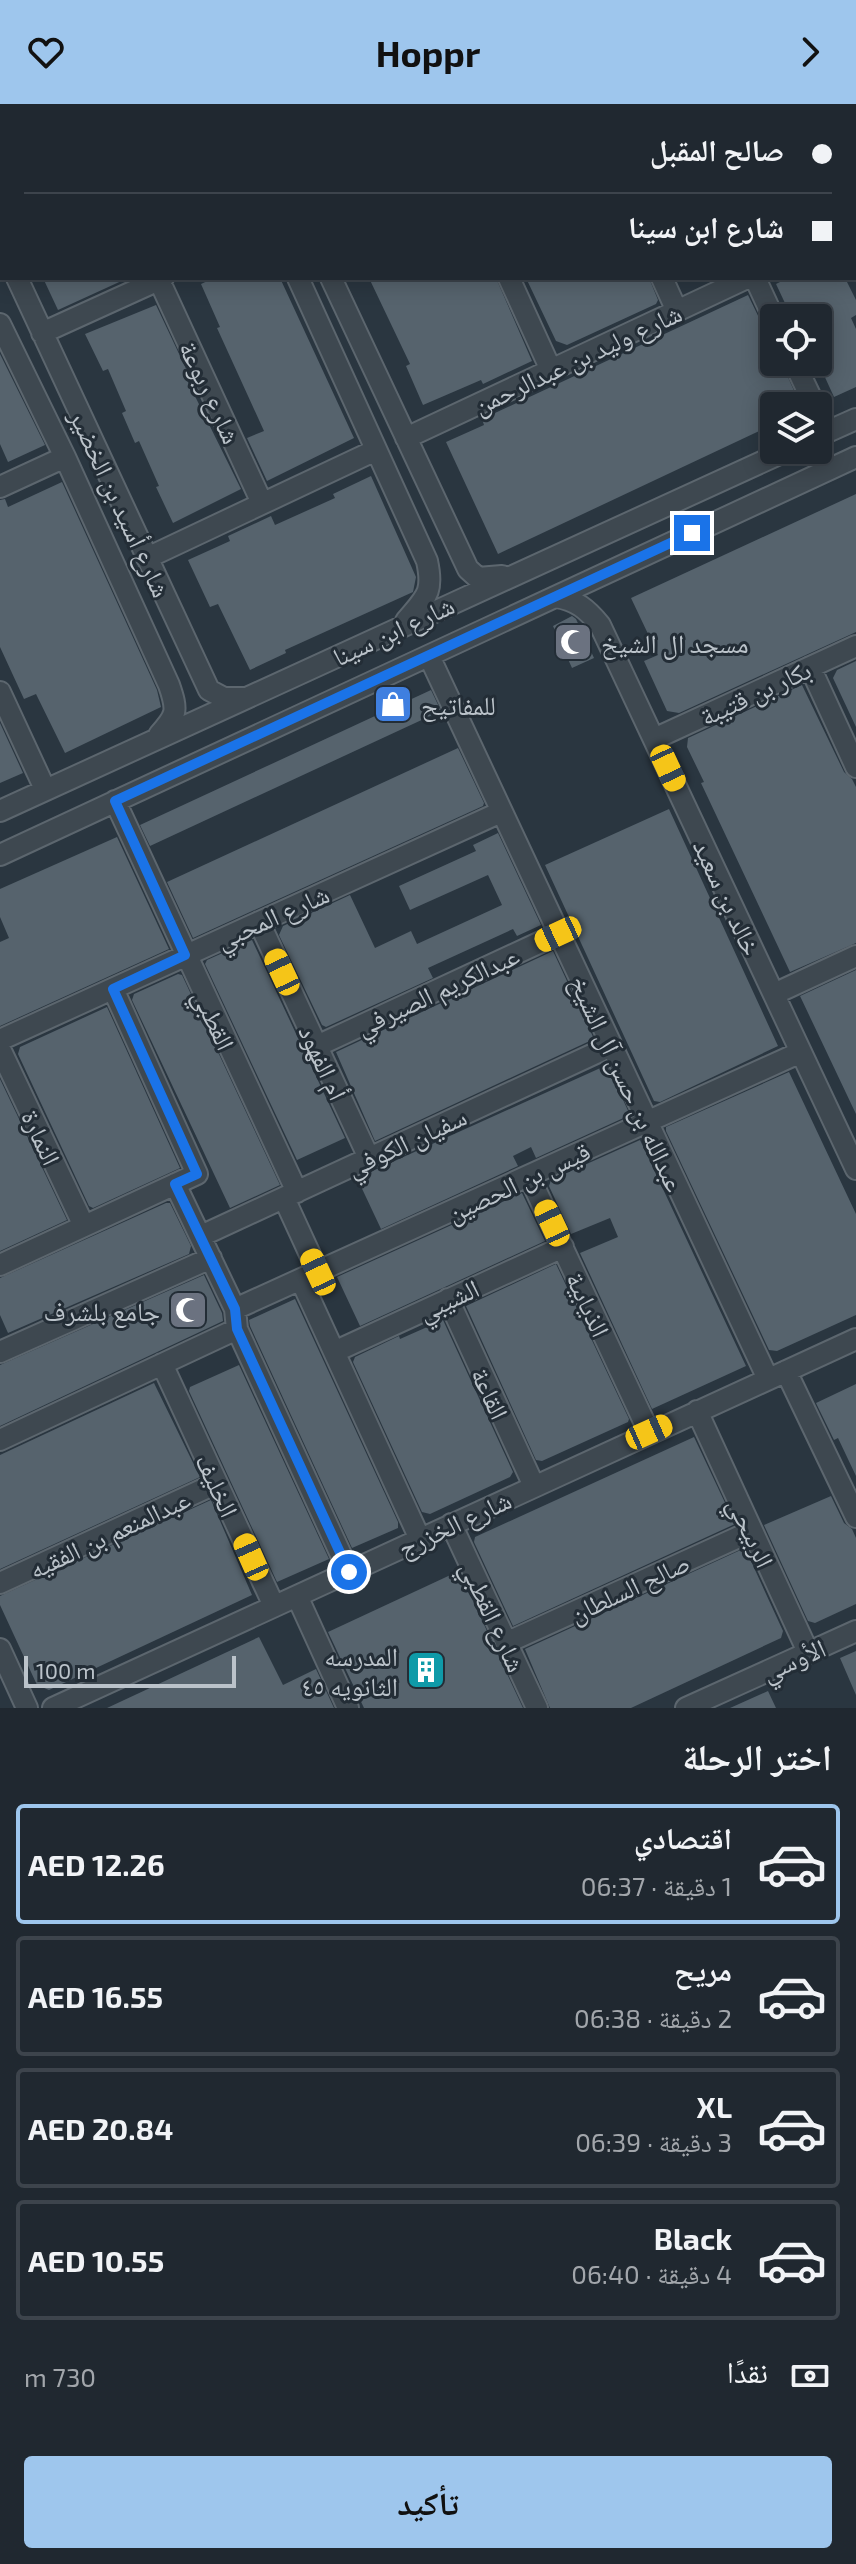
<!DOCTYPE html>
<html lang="ar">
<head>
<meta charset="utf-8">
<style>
	body { margin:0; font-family:"Exo 2","Noto Naskh Arabic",sans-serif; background:#283038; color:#f1f3f6; direction:rtl; height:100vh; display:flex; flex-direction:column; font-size:30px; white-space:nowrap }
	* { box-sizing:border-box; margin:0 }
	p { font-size:26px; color:#a2a6ab }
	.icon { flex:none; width:44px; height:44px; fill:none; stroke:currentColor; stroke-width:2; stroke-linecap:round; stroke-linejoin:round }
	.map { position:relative; height:1604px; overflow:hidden; direction:ltr }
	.side { display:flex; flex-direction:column; background:#202830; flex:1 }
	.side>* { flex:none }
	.guide { position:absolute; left:0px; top:0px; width:856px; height:176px; box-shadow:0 4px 20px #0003,0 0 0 2px #3d444c; direction:rtl; display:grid; align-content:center; height:176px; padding:0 24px; background:#202830 }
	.buttons { position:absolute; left:760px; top:200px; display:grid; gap:16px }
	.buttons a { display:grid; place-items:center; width:72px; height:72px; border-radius:8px; background:#202830; box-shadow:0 4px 20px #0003,0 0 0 2px #3d444c; font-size:40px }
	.scale { position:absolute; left:24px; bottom:20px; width:212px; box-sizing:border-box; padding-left:8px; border:4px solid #bbc3ca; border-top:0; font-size:22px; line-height:28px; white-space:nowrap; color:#bbc3ca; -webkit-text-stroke:6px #232d36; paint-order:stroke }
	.end { position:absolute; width:36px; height:36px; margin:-18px; border:10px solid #1a73e8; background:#fff; box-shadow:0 0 0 4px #fff }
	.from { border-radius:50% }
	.car { position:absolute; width:24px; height:48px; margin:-24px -12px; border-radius:10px; box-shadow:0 0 6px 2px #0007; background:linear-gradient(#f5c518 24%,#345 0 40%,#f5c518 0 76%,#345 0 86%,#f5c518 0) }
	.guide b { display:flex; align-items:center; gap:28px; height:76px; font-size:30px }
	.guide b+b { border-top:2px solid #3d444c }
	.guide i { width:20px; height:20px; background:#f1f3f6 }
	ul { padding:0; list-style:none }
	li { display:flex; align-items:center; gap:24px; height:120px; margin:0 16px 12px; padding:0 8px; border:4px solid #3d444c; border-radius:8px }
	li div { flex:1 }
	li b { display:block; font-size:30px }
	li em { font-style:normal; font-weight:700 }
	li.selected { border-color:#9ec6ed }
	li>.icon { width:72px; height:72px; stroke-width:1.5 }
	h2 { padding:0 24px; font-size:36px; line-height:96px }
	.pay { display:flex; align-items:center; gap:20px; height:88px; padding:0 24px; font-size:30px }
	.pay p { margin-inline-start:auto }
	.action { display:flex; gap:16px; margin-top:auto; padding:16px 24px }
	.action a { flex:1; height:92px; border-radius:8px; background:#9ec6ed; color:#111; font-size:32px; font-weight:700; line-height:92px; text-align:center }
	header { display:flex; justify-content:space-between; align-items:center; height:104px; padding:0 24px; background:#9ec6ed; color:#111; font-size:36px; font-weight:700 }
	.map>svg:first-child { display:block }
	.building { fill:#56636d }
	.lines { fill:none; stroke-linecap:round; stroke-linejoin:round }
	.minor-casing { stroke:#5c666e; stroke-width:24 }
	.minor { stroke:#3e4850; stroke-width:20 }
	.route { stroke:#1a73e8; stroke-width:10 }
	.labels { text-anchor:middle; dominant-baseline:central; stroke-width:6; stroke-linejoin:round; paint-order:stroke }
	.street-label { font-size:26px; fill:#bbc3ca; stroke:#232d36 }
	.poi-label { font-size:26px; fill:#bbc3ca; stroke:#232d36; text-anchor:start }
</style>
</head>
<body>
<header><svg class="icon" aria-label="forward" viewBox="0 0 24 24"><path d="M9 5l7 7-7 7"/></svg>Hoppr<svg class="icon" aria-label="heart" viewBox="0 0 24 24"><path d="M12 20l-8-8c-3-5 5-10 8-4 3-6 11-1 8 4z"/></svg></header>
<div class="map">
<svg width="856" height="1604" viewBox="0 0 856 1604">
	<rect width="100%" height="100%" fill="#2a3640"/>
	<!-- building -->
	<path class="building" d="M43,174H128L58,206Z
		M214,174H280L354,334L267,377L247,334L264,327L217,224L220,223L201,180Z
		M369,174H496L532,257L483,280L481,276L423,301L406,262L410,260Z
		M526,174H649L658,196L656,200L567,241L556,237Z
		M788,174H845L856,196V211L851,214L856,225V283L834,293L818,258V214H792L776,180Z
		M748,191L762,220L770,227L774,235V258H781L801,302H774V320L498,450L446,338L484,321L482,315Z
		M156,201L189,271L185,272L241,385L173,419L156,383L159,382L139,337L135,339L122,309L126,307L108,265L103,267L85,230Z
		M0,250L45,341L8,358L0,340Z
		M371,372L416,473L413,488L285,546L286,549L250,566L218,500L210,503L188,456L230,437L228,432L271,412L275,421L335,394L333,390Z
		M62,378L157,586L161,603L65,649L36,590L24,595L0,543V396L5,395L8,403Z
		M856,390V528L679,609L667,607L644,557L658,551L631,494Z
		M572,512L576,515L594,554L572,564L553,522Z
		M856,557V623L833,574L837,566Z
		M802,581L844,668L852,675L856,683V839L790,868L701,679L704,678L687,643L688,634Z
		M431,586L441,607L150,742L140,721Z
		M0,619L23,669L0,679Z
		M458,644L484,699L483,702L193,834L167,778Z
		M669,705L778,942L660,998L654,997L545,761Z
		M498,729L541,821L517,832L513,825L428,864L433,874L326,923L322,921L279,831L283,822L350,791L375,844L411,827L417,840L502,801L488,771L410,806L399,782L476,747L473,741Z
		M117,733L169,845L0,922V838L9,834L0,813V785Z
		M252,836L345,1034L297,1056L205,860L207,856Z
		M553,847L594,935L375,1037L336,948Z
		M856,866V1010L800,892Z
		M178,870L182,871L280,1081L230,1104L132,896L134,890Z
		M107,903L180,1064L93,1104L89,1102L18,950L20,943Z
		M607,961L630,1011L536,1054L531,1043L513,1052L518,1062L381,1125L357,1074Z
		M789,968L856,1110V1211L777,1247L769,1246L666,1027V1023Z
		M0,975L67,1116L0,1147Z
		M640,1036L746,1262L652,1305L580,1149L618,1133L610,1114L571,1130L549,1082L551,1076Z
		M522,1089L545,1137L360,1222L337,1173Z
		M166,1099H170L191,1142L189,1150L8,1229L0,1211V1174Z
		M556,1160L629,1315L628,1318L542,1357L536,1356L466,1202Z
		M204,1171L222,1209L223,1217L0,1322V1261Z
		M295,1195L398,1418V1424L352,1444L250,1222L249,1216Z
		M443,1216L513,1368L510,1373L430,1410L422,1408L353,1258L355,1253L399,1232L400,1235Z
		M239,1261L329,1455L277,1478L189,1287L190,1283Z
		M154,1279L200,1373L0,1465V1351Z
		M856,1280V1372L838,1334L834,1336L816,1299Z
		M694,1333L735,1420L513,1522L474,1438L475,1433Z
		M831,1392L844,1419L852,1425L856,1434V1500L815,1519L808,1517L764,1421Z
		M211,1396L252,1491L49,1586L37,1581L0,1501V1492Z
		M745,1444L783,1527L781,1534L631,1604H550L525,1545Z
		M459,1467L523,1604H364L328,1528Z
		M259,1533L283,1581L316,1565L334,1604H107Z
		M856,1547V1591L840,1554Z
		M768,1587L776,1604H730Z"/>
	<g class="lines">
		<defs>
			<path id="minor" d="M79,0L80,2
				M218,0L219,2
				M250,0L251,2
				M430,0L431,2
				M674,0L675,2
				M763,0L764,2
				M96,2L100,0
				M391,2L395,0
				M585,2L590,0
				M0,47L2,46
				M854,124L856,123
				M0,139L2,143
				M17,174L209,586L224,594H245
				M298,174L427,457C434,489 426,493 406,517
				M331,174L468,465L478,474L502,472
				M509,174L551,266
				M662,174L677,207
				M755,174L774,215
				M159,176L262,399
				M0,220L65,353L169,581C178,607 177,611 159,631
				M42,229L163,174
				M794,258L815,302
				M818,332L856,315
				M406,334L747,174
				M0,383L65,353
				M147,454L376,346
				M556,493C576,496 587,505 600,521L856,1065
				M429,552L768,1275
				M810,563L856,663
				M0,588L45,685
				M654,635L856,542
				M115,697L297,1088
				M0,707L788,346
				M0,751L856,353
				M259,818L369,1054
				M774,890L856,852
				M0,936L501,708
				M317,942L558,830
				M0,945L84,1122
				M529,1072L649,1328
				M175,1080L235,1205L237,1225L349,1468
				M284,1094L318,1168
				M201,1132L611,942
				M0,1161L197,1070L113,885
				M301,1176L420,1435
				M448,1195L534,1382
				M235,1205L801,948
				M0,1248L211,1154
				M334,1248L563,1143
				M162,1260L274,1502
				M786,1267L856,1413
				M697,1307L808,1548
				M0,1336L237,1225
				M451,1420L537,1604
				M0,1479L217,1379
				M297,1492L348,1604
				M506,1539L752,1427
				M0,1545L27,1604
				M53,1604L856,1235
				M686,1604L856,1527"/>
		</defs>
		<!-- minor casing -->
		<use href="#minor" class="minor-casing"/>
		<!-- minor -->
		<use href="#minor" class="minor"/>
	</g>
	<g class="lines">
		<!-- route -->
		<path class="route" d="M349,1468L237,1225L235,1205L175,1080L197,1070L113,885L185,851L115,697L692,429"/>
	</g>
	<!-- icons -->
	<defs>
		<symbol id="mosque-square" viewBox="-11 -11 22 22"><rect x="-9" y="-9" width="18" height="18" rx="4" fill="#6b7280" stroke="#232d36"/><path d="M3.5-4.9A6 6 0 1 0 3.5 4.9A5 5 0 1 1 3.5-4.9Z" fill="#fff"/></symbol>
		<symbol id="shop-square" viewBox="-11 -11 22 22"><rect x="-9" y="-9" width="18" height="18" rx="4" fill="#3f7fe0" stroke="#232d36"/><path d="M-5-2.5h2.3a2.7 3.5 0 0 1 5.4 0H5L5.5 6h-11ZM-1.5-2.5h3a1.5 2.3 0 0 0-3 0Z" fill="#fff"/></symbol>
		<symbol id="building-square" viewBox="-11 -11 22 22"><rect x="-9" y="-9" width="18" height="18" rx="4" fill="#0f9aa8" stroke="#232d36"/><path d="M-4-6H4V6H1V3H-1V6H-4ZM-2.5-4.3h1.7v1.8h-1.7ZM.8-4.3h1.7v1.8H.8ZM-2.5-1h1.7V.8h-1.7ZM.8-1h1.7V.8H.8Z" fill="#fff"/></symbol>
	</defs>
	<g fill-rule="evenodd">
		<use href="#mosque-square" x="551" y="516" width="44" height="44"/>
		<use href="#shop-square" x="371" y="578" width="44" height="44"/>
		<use href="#mosque-square" x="166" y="1184" width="44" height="44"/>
		<use href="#building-square" x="404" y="1544" width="44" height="44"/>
	</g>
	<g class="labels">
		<!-- street labels -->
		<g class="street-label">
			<text transform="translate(577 254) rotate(-25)">شارع وليد بن عبدالرحمن</text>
			<text transform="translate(211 288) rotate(65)">شارع ربوعة</text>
			<text transform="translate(121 399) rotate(65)">شارع أسيد بن الخضير</text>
			<text transform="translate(393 526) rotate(-25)">شارع ابن سينا</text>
			<text transform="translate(755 588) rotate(-25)">بكار بن قتيبة</text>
			<text transform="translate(728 793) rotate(65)">خالد بن سعيد</text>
			<text transform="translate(272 812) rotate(-24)">شارع المحبي</text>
			<text transform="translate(437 886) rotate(-25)">عبدالكريم الصيرفي</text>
			<text transform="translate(215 915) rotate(65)">القطبي</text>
			<text transform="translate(324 958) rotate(65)">أم الفهود</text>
			<text transform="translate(628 979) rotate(65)">عبدالله بن حسن آل الشيخ</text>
			<text transform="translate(42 1033) rotate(65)">النمارة</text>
			<text transform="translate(406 1037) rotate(-25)">سفيان الكوفي</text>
			<text transform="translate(518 1077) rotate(-25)">قيس بن الحصين</text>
			<text transform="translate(448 1195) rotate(-25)">الشيبي</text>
			<text transform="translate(589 1200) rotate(65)">الذيابية</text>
			<text transform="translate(491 1289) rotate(65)">القاعة</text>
			<text transform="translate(218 1381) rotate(65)">الخليف</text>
			<text transform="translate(454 1419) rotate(-25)">شارع الخزرج</text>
			<text transform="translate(752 1428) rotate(65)">الربيحي</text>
			<text transform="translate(109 1429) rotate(-25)">عبدالمنعم بن الفقيه</text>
			<text transform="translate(629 1483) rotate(-25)">صالح السلطان</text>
			<text transform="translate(494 1512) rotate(65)">شارع القطبي</text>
			<text transform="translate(793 1555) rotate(-24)">الأوسي</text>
		</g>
		<!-- poi labels -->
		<g class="poi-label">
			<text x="601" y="538">مسجد ال الشيخ</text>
			<text x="421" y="600">للمفاتيح</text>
			<text x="160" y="1206" text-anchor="end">جامع بلشرف</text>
			<text x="398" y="1551" text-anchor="end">المدرسه<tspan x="398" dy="30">الثانويه ٤٥</tspan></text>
		</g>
	</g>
</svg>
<div class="buttons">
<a><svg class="icon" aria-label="locate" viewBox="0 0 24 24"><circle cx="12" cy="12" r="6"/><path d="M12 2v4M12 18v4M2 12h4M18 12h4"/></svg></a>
<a><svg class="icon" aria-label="layers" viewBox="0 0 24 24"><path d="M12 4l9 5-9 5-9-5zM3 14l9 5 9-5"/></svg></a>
</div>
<div class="scale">100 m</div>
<i class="end from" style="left:349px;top:1468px"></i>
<i class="end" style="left:692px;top:429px"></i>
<i class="car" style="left:668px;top:664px;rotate:155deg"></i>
<i class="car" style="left:558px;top:830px;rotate:245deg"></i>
<i class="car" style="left:282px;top:868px;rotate:335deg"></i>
<i class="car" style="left:552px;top:1119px;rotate:335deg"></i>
<i class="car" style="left:318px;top:1168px;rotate:335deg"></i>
<i class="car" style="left:649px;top:1328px;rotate:66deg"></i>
<i class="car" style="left:251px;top:1453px;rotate:336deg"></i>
<div class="guide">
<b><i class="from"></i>صالح المقبل</b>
<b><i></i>شارع ابن سينا</b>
</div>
</div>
<section class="side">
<h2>اختر الرحلة</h2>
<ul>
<li class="selected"><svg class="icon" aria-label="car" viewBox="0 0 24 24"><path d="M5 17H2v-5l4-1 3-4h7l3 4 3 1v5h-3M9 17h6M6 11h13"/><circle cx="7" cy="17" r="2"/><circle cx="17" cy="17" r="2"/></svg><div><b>اقتصادي</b><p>1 دقيقة · 06:37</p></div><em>AED 12.26</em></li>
<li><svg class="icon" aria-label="car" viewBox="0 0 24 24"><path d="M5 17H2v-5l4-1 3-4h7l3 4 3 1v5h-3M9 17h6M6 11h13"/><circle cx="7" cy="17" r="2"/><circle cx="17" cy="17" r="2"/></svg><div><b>مريح</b><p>2 دقيقة · 06:38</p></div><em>AED 16.55</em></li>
<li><svg class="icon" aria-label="car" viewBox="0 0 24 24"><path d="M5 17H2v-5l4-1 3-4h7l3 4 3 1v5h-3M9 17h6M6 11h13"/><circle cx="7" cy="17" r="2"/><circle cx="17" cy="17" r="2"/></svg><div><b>XL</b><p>3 دقيقة · 06:39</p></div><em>AED 20.84</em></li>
<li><svg class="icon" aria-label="car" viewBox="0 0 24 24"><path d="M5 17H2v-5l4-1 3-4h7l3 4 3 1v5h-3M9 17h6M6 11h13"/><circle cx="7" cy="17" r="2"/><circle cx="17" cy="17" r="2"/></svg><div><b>Black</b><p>4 دقيقة · 06:40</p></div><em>AED 10.55</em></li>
</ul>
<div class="pay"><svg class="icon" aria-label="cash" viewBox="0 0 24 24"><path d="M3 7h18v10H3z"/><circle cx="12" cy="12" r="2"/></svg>نقدًا<p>730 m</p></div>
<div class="action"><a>تأكيد</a></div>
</section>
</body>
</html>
